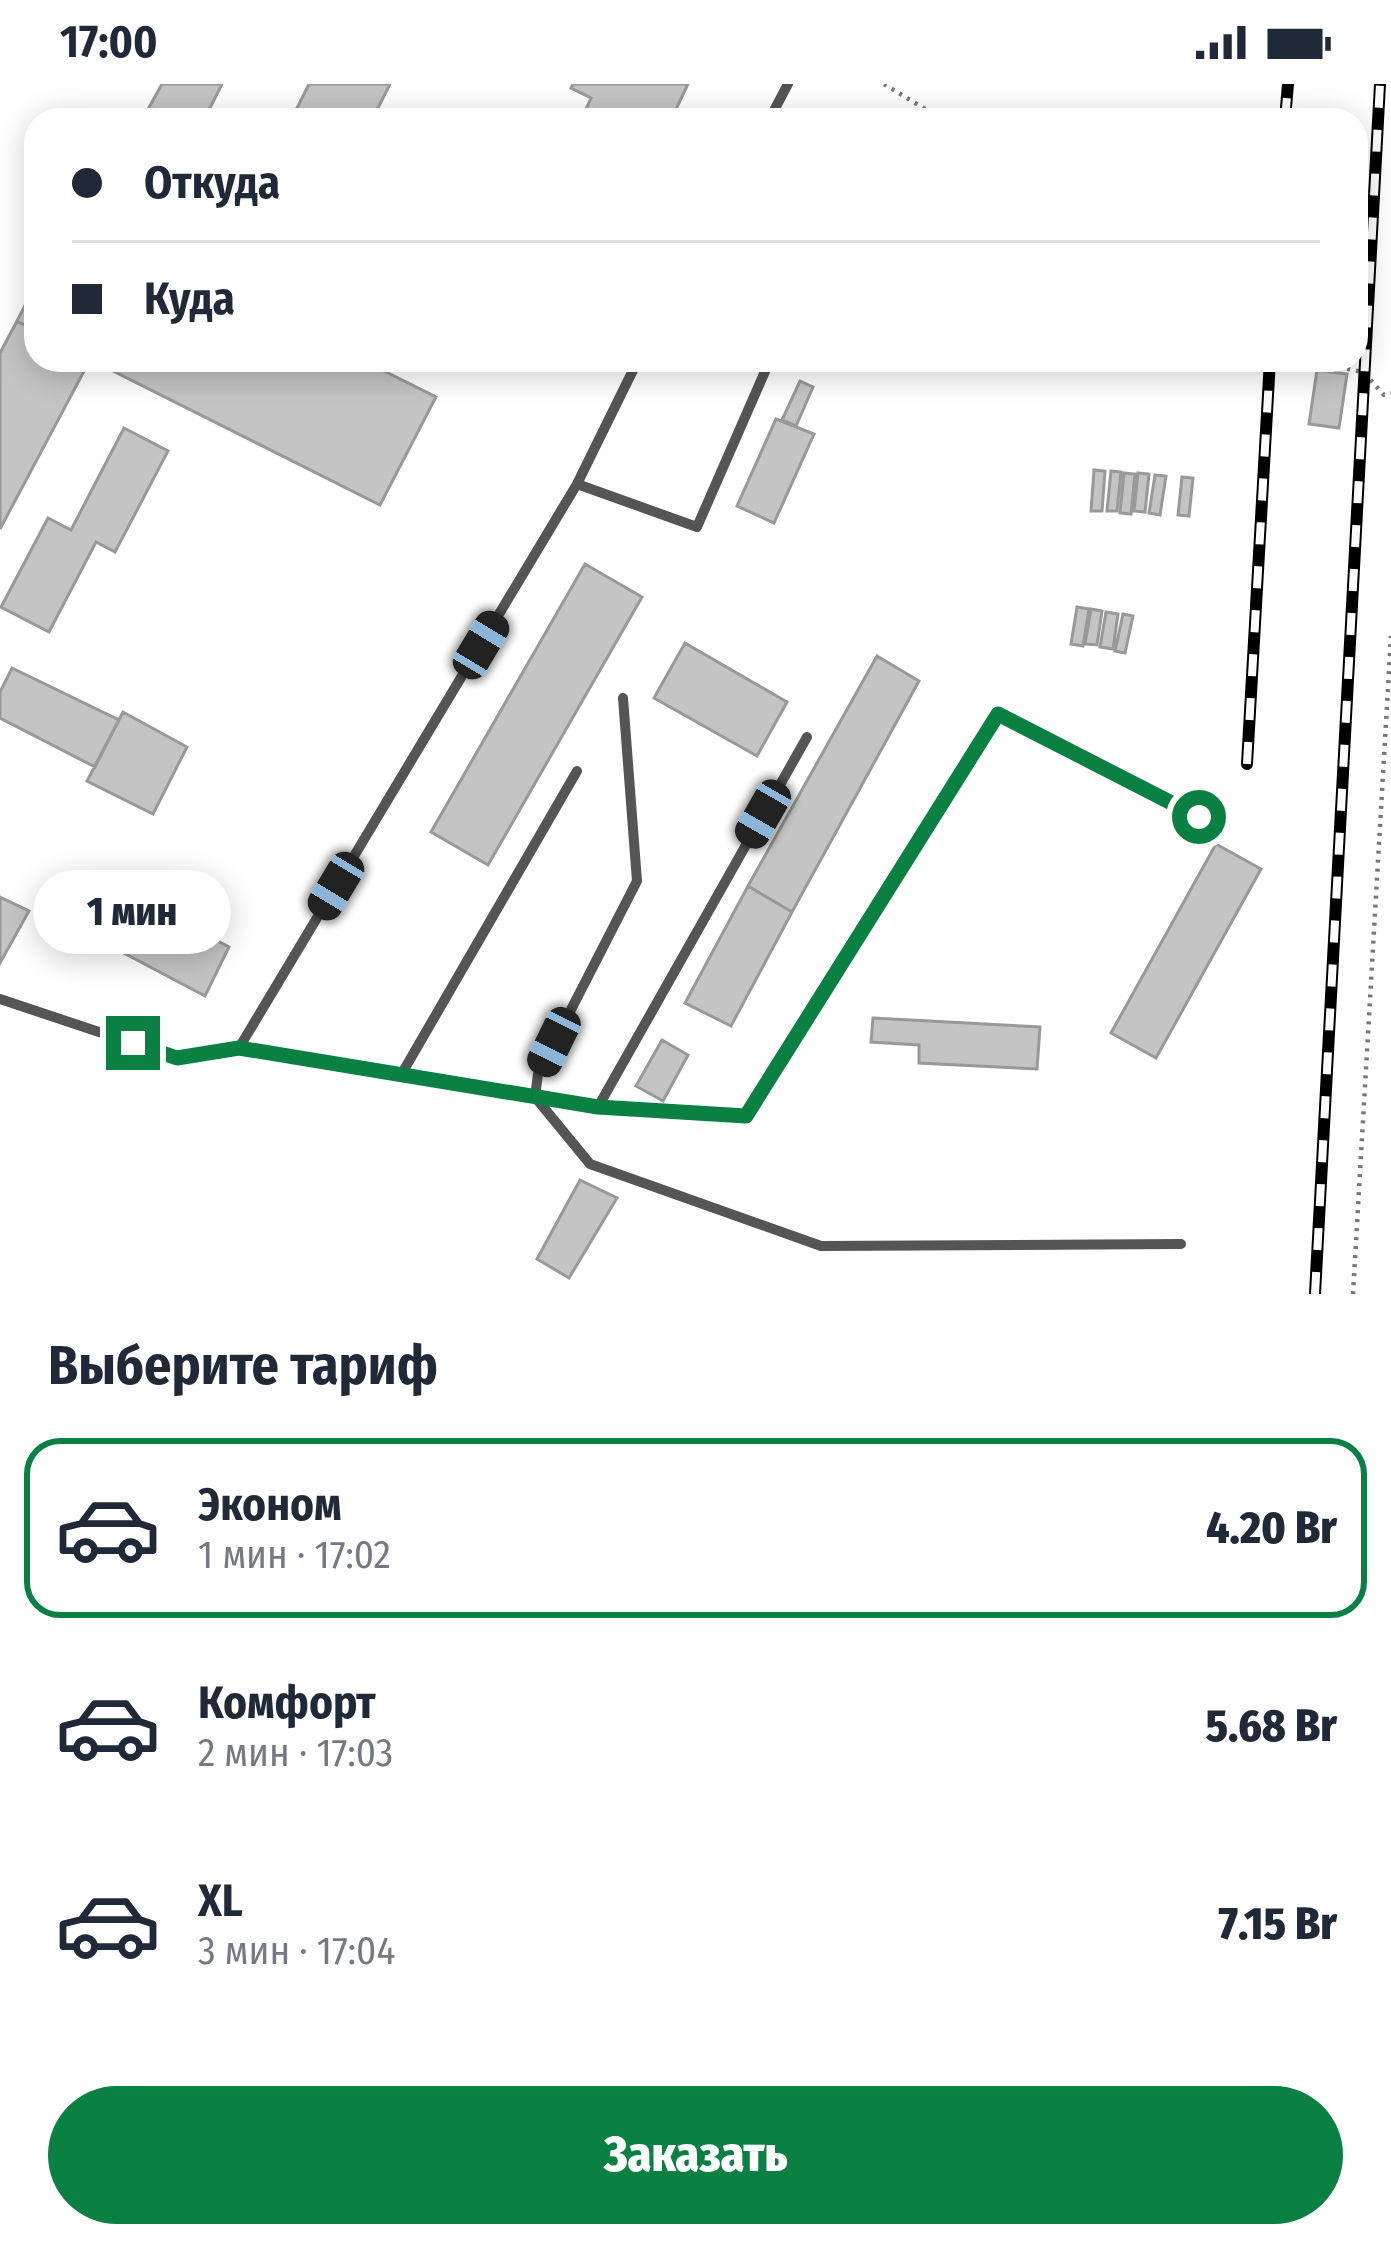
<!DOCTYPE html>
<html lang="ru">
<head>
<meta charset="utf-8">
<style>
	body { margin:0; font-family:"Fira Sans Condensed",sans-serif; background:#f6f6f7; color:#1f2937; height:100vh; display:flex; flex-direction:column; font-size:45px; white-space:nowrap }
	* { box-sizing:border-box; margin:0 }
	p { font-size:39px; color:#747a83 }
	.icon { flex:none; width:66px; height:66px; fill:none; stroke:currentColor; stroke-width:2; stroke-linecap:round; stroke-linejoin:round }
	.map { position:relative; height:1210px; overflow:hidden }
	.side { display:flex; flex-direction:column; background:#fff; flex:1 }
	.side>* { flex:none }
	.banner { position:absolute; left:24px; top:24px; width:1344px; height:264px; border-radius:36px; box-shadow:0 6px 30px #0003; display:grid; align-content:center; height:264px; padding:0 48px; background:#fff }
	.end { position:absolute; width:54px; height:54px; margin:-27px; border:15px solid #0b8043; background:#fff; box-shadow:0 0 0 6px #fff }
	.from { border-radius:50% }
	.bubble { position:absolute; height:84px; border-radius:42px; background:#fff; box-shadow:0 6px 30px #0003; font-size:39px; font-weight:800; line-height:84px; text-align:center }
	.car { position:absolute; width:36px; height:72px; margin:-36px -18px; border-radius:15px; box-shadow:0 0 9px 3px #0007; background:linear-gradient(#222 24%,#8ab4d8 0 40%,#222 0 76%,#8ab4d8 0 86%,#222 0) }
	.banner b { display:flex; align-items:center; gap:42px; height:114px; font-size:45px }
	.banner b+b { border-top:3px solid #e0e1e3 }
	.banner i { width:30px; height:30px; background:#1f2937 }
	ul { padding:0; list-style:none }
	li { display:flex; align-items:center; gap:36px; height:180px; margin:0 24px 18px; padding:0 24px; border:6px solid transparent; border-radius:36px }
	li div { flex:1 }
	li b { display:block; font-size:45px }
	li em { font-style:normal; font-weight:800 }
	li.active { border-color:#0b8043 }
	li>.icon { width:108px; height:108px; stroke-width:1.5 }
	h2 { padding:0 48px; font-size:54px; line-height:144px }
	.button { display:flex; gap:24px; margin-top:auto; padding:24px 48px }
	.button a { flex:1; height:138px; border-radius:72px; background:#0b8043; color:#fff; font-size:48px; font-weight:800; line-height:138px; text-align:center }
	.status { display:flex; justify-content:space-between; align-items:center; height:84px; padding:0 60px; background:#fff; direction:ltr }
	.status svg { height:33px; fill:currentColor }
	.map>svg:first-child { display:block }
	.building { fill:#c4c4c4; stroke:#999; stroke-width:3 }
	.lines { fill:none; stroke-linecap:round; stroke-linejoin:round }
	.path { stroke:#777; stroke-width:4.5; stroke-dasharray:3 6; stroke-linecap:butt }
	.lane { stroke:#555; stroke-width:10 }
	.rail-casing { stroke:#000; stroke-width:12 }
	.rail { stroke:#fff; stroke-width:8; stroke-dasharray:22; stroke-linecap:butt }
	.route { stroke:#0b8043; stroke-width:15 }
</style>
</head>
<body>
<div class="status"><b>17:00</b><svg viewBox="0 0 49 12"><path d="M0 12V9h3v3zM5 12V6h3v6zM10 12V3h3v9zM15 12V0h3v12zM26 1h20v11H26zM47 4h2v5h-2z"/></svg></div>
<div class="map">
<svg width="1391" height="1210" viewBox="0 0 1391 1210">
	<rect width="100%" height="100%" fill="#fff"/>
	<!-- building -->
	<path class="building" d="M162,0H222L204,36H142Z
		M309,0H390L372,36H291Z
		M573,0H688L671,36H581L591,14L571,4Z
		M36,200V247L17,237Z
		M17,237L36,247V276H90L0,445V269Z
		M91,276H362L436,313L380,421Z
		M1317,286L1347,290L1339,344L1309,340Z
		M800,297L813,303L796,342L782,336Z
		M776,335L814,350L774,439L737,422Z
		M124,344L168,367L115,468L96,458L49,548L1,523L48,434L71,446Z
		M1094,386L1105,387L1102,427H1091Z
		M1111,387L1121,388L1117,427H1107Z
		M1124,389L1135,390L1131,430L1120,429Z
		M1138,389L1149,390L1145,428L1134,427Z
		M1155,391L1166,392L1160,431L1149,429Z
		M1182,393L1193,394L1189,432L1178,431Z
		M585,480L642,513L488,781L431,748Z
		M1077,523L1089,525L1083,562L1071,560Z
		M1091,525L1102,527L1097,561L1085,560Z
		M1106,528L1118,530L1113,565L1100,563Z
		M1123,530L1133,532L1125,569L1115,567Z
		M685,559L787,618L757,672L654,614Z
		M877,572L919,597L792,828L748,802Z
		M12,584L119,636L95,683L0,634V608Z
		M123,628L187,663L153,730L87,697Z
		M1216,760L1261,785L1156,974L1111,949Z
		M97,794L229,863L205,912L73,842Z
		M748,802L792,828L731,942L685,919Z
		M0,813L29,827L0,879Z
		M873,934L1040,943L1037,985L919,979V961L871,958Z
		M662,956L688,971L663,1017L636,1002Z
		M580,1096L617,1114L569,1194L537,1175Z"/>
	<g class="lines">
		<!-- path -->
		<path class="path" d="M884,0L943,36
			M1303,276L1363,288L1384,311L1391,309
			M1353,1210L1391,552"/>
		<!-- lane -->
		<path class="lane" d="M769,36L788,0
			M577,400L697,443L770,276
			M623,614L637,797L538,990L535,1013L590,1080L821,1162L1181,1160
			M0,915L177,974L239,964L598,1023L746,1032L998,630L1199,733
			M239,964L577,400L638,276
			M401,991L577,687
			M598,1023L807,653"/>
		<defs>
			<path id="rail" d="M1285,36L1288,0
				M1247,680L1270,276
				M1315,1210L1380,0"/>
		</defs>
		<!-- rail casing -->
		<use href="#rail" class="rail-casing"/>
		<!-- rail -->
		<use href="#rail" class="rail"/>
	</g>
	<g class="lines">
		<!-- route -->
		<path class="route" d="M133,959L177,974L239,964L598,1023L746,1032L998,630L1199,733"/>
	</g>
</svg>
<i class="end from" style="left:1199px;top:733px"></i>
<i class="end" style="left:133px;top:959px"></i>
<div class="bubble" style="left:33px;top:786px;width:198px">1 мин</div>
<i class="car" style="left:481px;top:561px;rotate:31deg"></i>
<i class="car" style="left:763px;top:730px;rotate:210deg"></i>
<i class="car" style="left:336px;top:802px;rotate:211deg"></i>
<i class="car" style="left:554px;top:958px;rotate:206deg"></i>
<div class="banner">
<b><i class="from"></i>Откуда</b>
<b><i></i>Куда</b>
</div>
</div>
<section class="side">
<h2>Выберите тариф</h2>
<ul>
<li class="active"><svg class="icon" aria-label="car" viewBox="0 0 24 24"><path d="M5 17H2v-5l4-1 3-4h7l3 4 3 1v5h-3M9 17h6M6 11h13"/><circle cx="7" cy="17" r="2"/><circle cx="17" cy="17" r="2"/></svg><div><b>Эконом</b><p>1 мин · 17:02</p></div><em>4.20 Br</em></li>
<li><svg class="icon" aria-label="car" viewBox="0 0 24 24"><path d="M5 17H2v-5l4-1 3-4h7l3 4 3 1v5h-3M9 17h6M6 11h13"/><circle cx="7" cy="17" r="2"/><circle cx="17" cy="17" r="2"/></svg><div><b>Комфорт</b><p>2 мин · 17:03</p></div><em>5.68 Br</em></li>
<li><svg class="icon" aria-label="car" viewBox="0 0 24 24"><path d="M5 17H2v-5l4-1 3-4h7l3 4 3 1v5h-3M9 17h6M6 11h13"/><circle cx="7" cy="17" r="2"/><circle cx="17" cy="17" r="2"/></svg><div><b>XL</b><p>3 мин · 17:04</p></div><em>7.15 Br</em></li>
</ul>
<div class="button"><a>Заказать</a></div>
</section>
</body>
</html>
